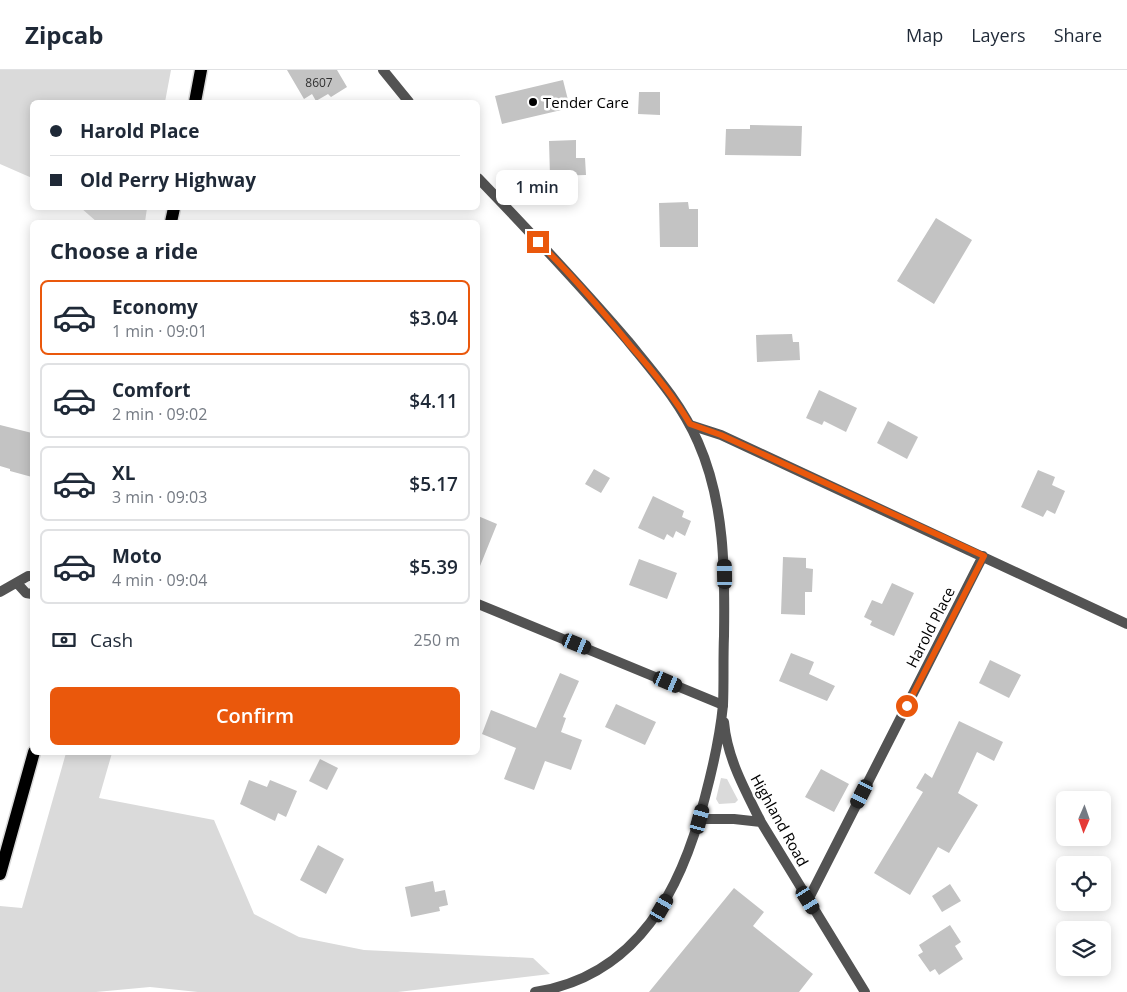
<!DOCTYPE html>
<html lang="en">
<head>
<meta charset="utf-8">
<style>
	body { margin:0; font-family:"Open Sans",sans-serif; background:#f6f6f7; color:#1f2937; height:100vh; display:flex; flex-direction:column; font-size:19px; white-space:nowrap }
	* { box-sizing:border-box; margin:0 }
	p { font-size:16px; color:#747a83 }
	.icon { flex:none; width:28px; height:28px; fill:none; stroke:currentColor; stroke-width:2; stroke-linecap:round; stroke-linejoin:round }
	.map { position:relative; flex:1; overflow:hidden }
	.panel { position:absolute; left:30px; top:150px; width:450px; height:535px; display:flex; flex-direction:column; background:#fff; border-radius:8px; box-shadow:0 2px 12px #0003 }
	.panel>* { flex:none }
	.hud { position:absolute; left:30px; top:30px; width:450px; height:110px; border-radius:8px; box-shadow:0 2px 12px #0003; display:grid; align-content:center; height:110px; padding:0 20px; background:#fff }
	.needle { width:32px; rotate:182deg }
	.tools { position:absolute; left:1056px; top:721px; display:grid; gap:10px }
	.tools a { display:grid; place-items:center; width:55px; height:55px; border-radius:8px; background:#fff; box-shadow:0 2px 12px #0003; font-size:25px }
	.end { position:absolute; width:22px; height:22px; margin:-11px; border:6px solid #ea580c; background:#fff; box-shadow:0 0 0 2px #fff }
	.from { border-radius:50% }
	.bubble { position:absolute; height:35px; border-radius:8px; background:#fff; box-shadow:0 2px 12px #0003; font-size:16px; font-weight:600; line-height:35px; text-align:center }
	.car { position:absolute; width:15px; height:30px; margin:-15px -8px; border-radius:6px; box-shadow:0 0 4px 1px #0007; background:linear-gradient(#222 24%,#8ab4d8 0 40%,#222 0 76%,#8ab4d8 0 86%,#222 0) }
	.hud b { display:flex; align-items:center; gap:18px; height:48px; font-size:19px }
	.hud b+b { border-top:1px solid #e0e1e3 }
	.hud i { width:12px; height:12px; background:#1f2937 }
	ul { padding:0; list-style:none }
	li { display:flex; align-items:center; gap:15px; height:75px; margin:0 10px 8px; padding:0 10px; border:2px solid #e0e1e3; border-radius:8px }
	li div { flex:1 }
	li b { display:block; font-size:19px }
	li em { font-style:normal; font-weight:600 }
	li.active { border-color:#ea580c }
	li>.icon { width:45px; height:45px; stroke-width:1.5 }
	h2 { padding:0 20px; font-size:22px; line-height:60px }
	.pay { display:flex; align-items:center; gap:12px; height:55px; padding:0 20px; font-size:19px }
	.pay p { margin-inline-start:auto }
	.primary-button { display:flex; gap:10px; margin-top:auto; padding:10px 20px }
	.primary-button a { flex:1; height:58px; border-radius:8px; background:#ea580c; color:#fff; font-size:20px; font-weight:600; line-height:58px; text-align:center }
	header { display:flex; align-items:center; gap:30px; box-sizing:border-box; height:70px; padding:0 25px; background:#fff; border-bottom:1px solid #e0e1e3 }
	header strong { font-size:24px }
	nav { display:flex; gap:28px; margin-inline-start:auto; font-size:18px }
	.map>svg:first-child { display:block }
	.green { fill:#dadada }
	.building { fill:#c3c3c3 }
	.lines { fill:none; stroke-linecap:round; stroke-linejoin:round }
	.primary-casing { stroke:#dbdbdb; stroke-width:15 }
	.minor { stroke:#535353; stroke-width:10 }
	.tertiary { stroke:#535353; stroke-width:10 }
	.primary { stroke:#000; stroke-width:12 }
	.route { stroke:#ea580c; stroke-width:6 }
	.poi-dot { fill:#000; stroke:#fff; stroke-width:2 }
	.labels { text-anchor:middle; dominant-baseline:central; stroke-width:5; stroke-linejoin:round; paint-order:stroke }
	.number-label { font-size:12px; fill:#313131 }
	.poi-label { font-size:15px; fill:#000; stroke:#fff; text-anchor:start }
	.street-label { font-size:15px; fill:#000; stroke:#fff }
</style>
</head>
<body>
<header>
<strong>Zipcab</strong>
<nav><a>Map</a><a>Layers</a><a>Share</a></nav>
</header>
<div class="map">
<svg width="1127" height="922" viewBox="0 0 1127 922">
	<rect width="100%" height="100%" fill="#fff"/>
	<!-- green -->
	<path class="green" d="M0,0H171L165,32H32V108L0,94Z
		M81,138H147L145,152H97Z
		M66,683H112L99,728L214,750L254,844L299,867L364,880L533,888L550,904L398,922H198L150,917L96,922H0V836L22,838Z
		M721,708L727,709L738,730L735,733L719,734L716,729Z"/>
	<!-- building -->
	<path class="building" d="M287,0H337L347,17L331,27L328,24L316,31L312,24L304,29Z
		M563,10L570,38L502,54L495,26Z
		M639,22H660V45L638,44Z
		M750,55L802,56L801,86L725,85L726,59H750Z
		M576,70V88H585L586,105L550,106L549,71Z
		M688,132L689,139H698V177H660L659,133Z
		M936,148L972,170L934,234L897,211Z
		M792,264L793,272H799L800,290L757,292L756,265Z
		M819,320L857,338L846,362L824,351L822,355L806,348Z
		M888,351L918,367L907,389L877,373Z
		M0,355L32,363V407L10,401V399L0,396Z
		M594,399L610,408L601,423L585,414Z
		M1038,400L1055,407L1052,415L1065,421L1055,444L1047,440L1043,447L1021,437Z
		M653,426L684,441L682,447L691,451L685,466L676,461L673,468L667,464L664,470L638,458Z
		M478,446L497,454L478,501Z
		M783,487L806,488V498L813,499L812,522H805V545L781,544Z
		M639,489L677,503L667,529L629,515Z
		M892,513L914,523L894,566L870,555L872,551L864,547L872,530L882,534Z
		M791,583L814,592L809,604L835,616L827,631L779,611Z
		M990,590L1021,605L1009,628L979,613Z
		M560,603L579,611L563,647L566,648L561,662L582,670L571,700L545,691L534,720L504,709L516,678L482,664L491,640L536,658Z
		M616,634L656,652L645,675L605,657Z
		M959,651L1003,672L994,691L977,682L958,723L978,735L949,783L938,777L910,825L874,803L923,722L916,718L925,703L932,708Z
		M320,689L338,698L327,720L309,711Z
		M821,699L849,714L834,742L805,727Z
		M249,710L267,717L270,710L297,721L286,747L278,743L275,751L240,734Z
		M318,775L344,789L326,824L300,810Z
		M433,811L435,822L445,820L448,835L439,837L440,841L411,847L405,817Z
		M950,814L961,831L942,842L932,826Z
		M734,818L764,842L753,856L813,904L799,922H649Z
		M950,855L961,872L955,876L963,889L939,905L935,899L930,902L918,885L923,882L919,875Z"/>
	<g class="lines">
		<defs>
			<path id="primary" d="M195,32L201,0
				M171,152L174,138
				M0,804L34,682"/>
		</defs>
		<!-- primary casing -->
		<use href="#primary" class="primary-casing"/>
		<!-- minor -->
		<path class="minor" d="M690,355L721,365L1127,554
			M17,513L26,523L32,524
			M0,522L28,506H32
			M478,534L723,635
			M808,830L983,486"/>
		<!-- tertiary -->
		<path class="tertiary" d="M383,0L409,32
			M478,108C529,161 580,215 628,271C654,303 681,333 698,372C725,433 725,501 724,566C723,589 724,612 723,635C720,666 713,697 705,727C682,819 638,906 535,922
			M724,652C727,688 745,720 761,752L865,922
			M700,749H734L761,752"/>
		<!-- primary -->
		<use href="#primary" class="primary"/>
	</g>
	<g class="lines">
		<!-- route -->
		<path class="route" d="M538,172C571,204 601,239 630,275C652,300 673,325 690,354L721,365L984,486L907,636"/>
	</g>
	<!-- markers -->
	<circle class="poi-dot" cx="533" cy="32" r="5"/>
	<g class="labels">
		<!-- number labels -->
		<g class="number-label">
			<text x="319" y="12">8607</text>
		</g>
		<!-- poi labels -->
		<g class="poi-label">
			<text x="543" y="32">Tender Care</text>
		</g>
		<!-- street labels -->
		<g class="street-label">
			<text transform="translate(930 557) rotate(-63)">Harold Place</text>
			<text transform="translate(780 750) rotate(61)">Highland Road</text>
		</g>
	</g>
</svg>
<div class="tools">
<a><svg class="needle" viewBox="-14 -14 28 28"><path d="M0-13l5 13h-10z" fill="#e53935"/><path d="M0 13l5-13h-10z" fill="#747a83"/></svg></a>
<a><svg class="icon" aria-label="locate" viewBox="0 0 24 24"><circle cx="12" cy="12" r="6"/><path d="M12 2v4M12 18v4M2 12h4M18 12h4"/></svg></a>
<a><svg class="icon" aria-label="layers" viewBox="0 0 24 24"><path d="M12 4l9 5-9 5-9-5zM3 14l9 5 9-5"/></svg></a>
</div>
<i class="end from" style="left:907px;top:636px"></i>
<i class="end" style="left:538px;top:172px"></i>
<div class="bubble" style="left:496px;top:100px;width:82px">1 min</div>
<i class="car" style="left:725px;top:504px;rotate:359deg"></i>
<i class="car" style="left:577px;top:574px;rotate:112deg"></i>
<i class="car" style="left:668px;top:612px;rotate:113deg"></i>
<i class="car" style="left:862px;top:724px;rotate:207deg"></i>
<i class="car" style="left:700px;top:749px;rotate:15deg"></i>
<i class="car" style="left:808px;top:830px;rotate:148deg"></i>
<i class="car" style="left:662px;top:838px;rotate:30deg"></i>
<div class="hud">
<b><i class="from"></i>Harold Place</b>
<b><i></i>Old Perry Highway</b>
</div>
<section class="panel">
<h2>Choose a ride</h2>
<ul>
<li class="active"><svg class="icon" aria-label="car" viewBox="0 0 24 24"><path d="M5 17H2v-5l4-1 3-4h7l3 4 3 1v5h-3M9 17h6M6 11h13"/><circle cx="7" cy="17" r="2"/><circle cx="17" cy="17" r="2"/></svg><div><b>Economy</b><p>1 min · 09:01</p></div><em>$3.04</em></li>
<li><svg class="icon" aria-label="car" viewBox="0 0 24 24"><path d="M5 17H2v-5l4-1 3-4h7l3 4 3 1v5h-3M9 17h6M6 11h13"/><circle cx="7" cy="17" r="2"/><circle cx="17" cy="17" r="2"/></svg><div><b>Comfort</b><p>2 min · 09:02</p></div><em>$4.11</em></li>
<li><svg class="icon" aria-label="car" viewBox="0 0 24 24"><path d="M5 17H2v-5l4-1 3-4h7l3 4 3 1v5h-3M9 17h6M6 11h13"/><circle cx="7" cy="17" r="2"/><circle cx="17" cy="17" r="2"/></svg><div><b>XL</b><p>3 min · 09:03</p></div><em>$5.17</em></li>
<li><svg class="icon" aria-label="car" viewBox="0 0 24 24"><path d="M5 17H2v-5l4-1 3-4h7l3 4 3 1v5h-3M9 17h6M6 11h13"/><circle cx="7" cy="17" r="2"/><circle cx="17" cy="17" r="2"/></svg><div><b>Moto</b><p>4 min · 09:04</p></div><em>$5.39</em></li>
</ul>
<div class="pay"><svg class="icon" aria-label="cash" viewBox="0 0 24 24"><path d="M3 7h18v10H3z"/><circle cx="12" cy="12" r="2"/></svg>Cash<p>250 m</p></div>
<div class="primary-button"><a>Confirm</a></div>
</section>
</div>
</body>
</html>
